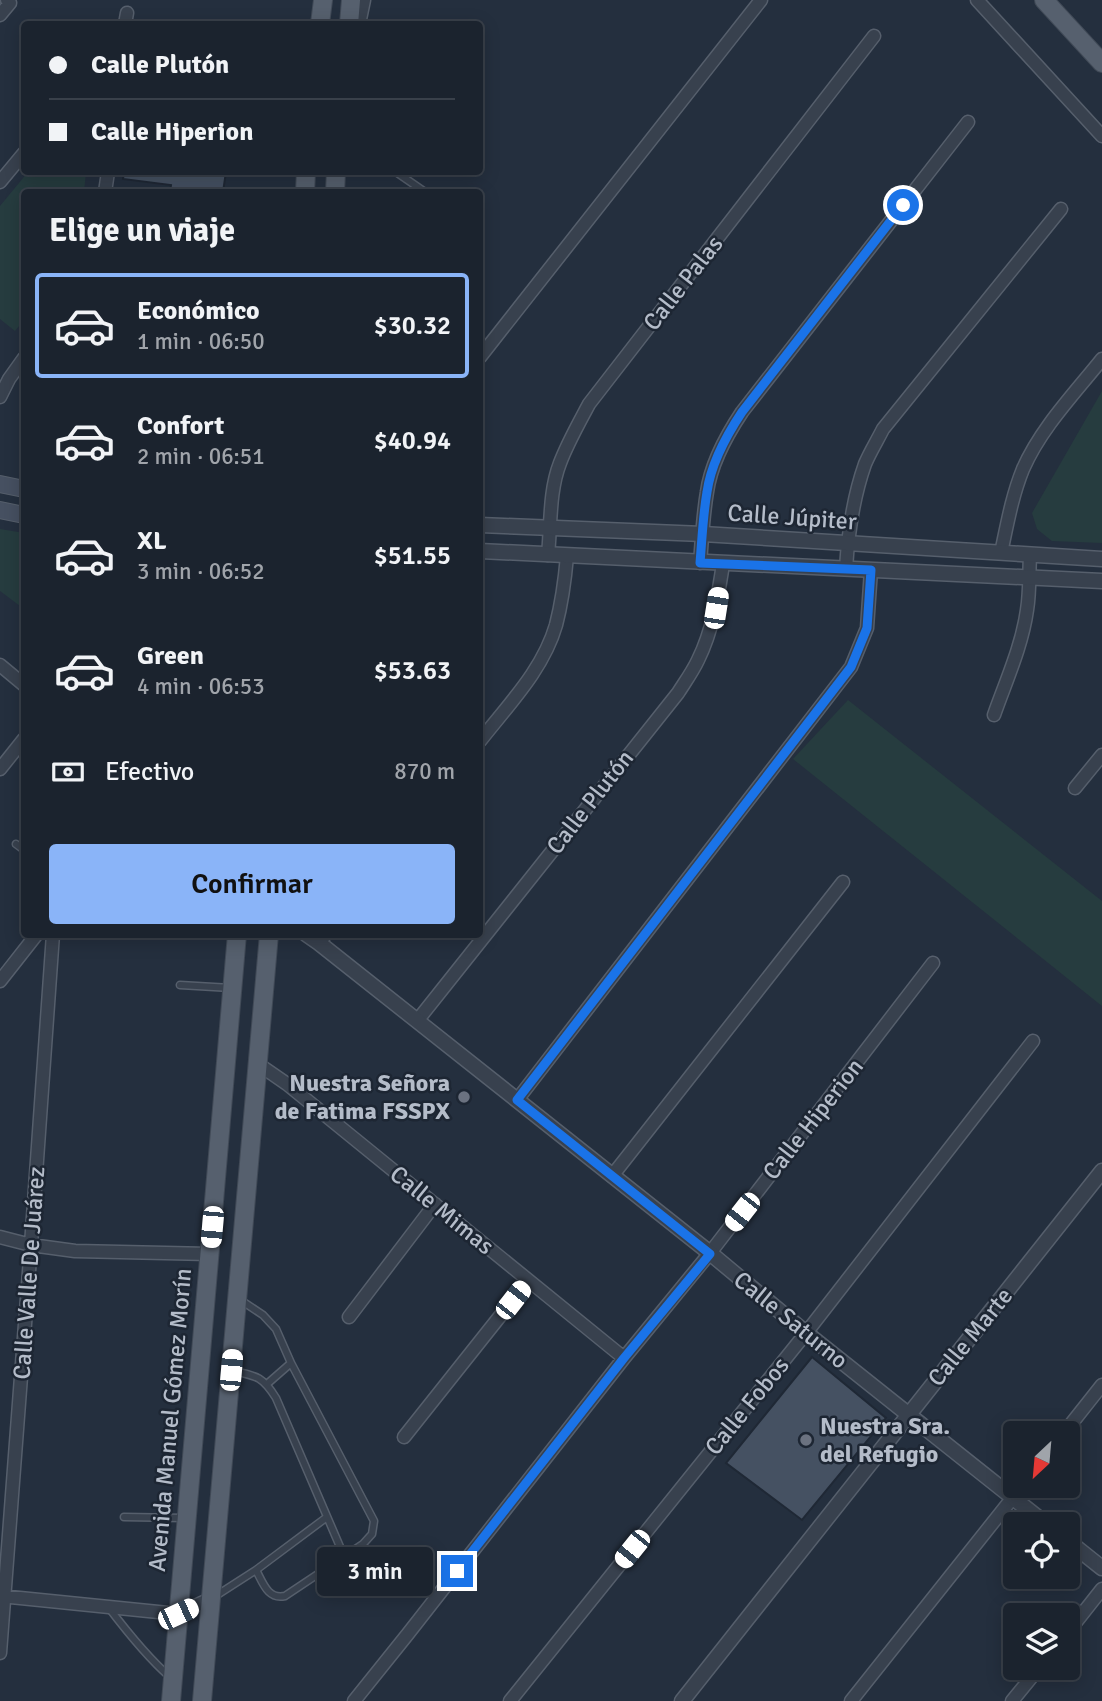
<!DOCTYPE html>
<html lang="es">
<head>
<meta charset="utf-8">
<style>
	body { margin:0; font-family:Signika,sans-serif; background:#282f3a; color:#f1f3f6; height:100vh; display:flex; flex-direction:column; font-size:26px; white-space:nowrap }
	* { box-sizing:border-box; margin:0 }
	p { font-size:23px; color:#a0a4aa }
	.icon { flex:none; width:38px; height:38px; fill:none; stroke:currentColor; stroke-width:2; stroke-linecap:round; stroke-linejoin:round }
	.map { position:relative; flex:1; overflow:hidden }
	.drawer { position:absolute; left:21px; top:189px; width:462px; height:749px; display:flex; flex-direction:column; background:#1b232e; border-radius:7px; box-shadow:0 4px 18px #0003,0 0 0 2px #39404a }
	.drawer>* { flex:none }
	.guide { position:absolute; left:21px; top:21px; width:462px; height:154px; border-radius:7px; box-shadow:0 4px 18px #0003,0 0 0 2px #39404a; display:grid; align-content:center; height:154px; padding:0 28px; background:#1b232e }
	.needle { width:46px; rotate:206deg }
	.buttons { position:absolute; left:1003px; top:1421px; display:grid; gap:14px }
	.buttons a { display:grid; place-items:center; width:77px; height:77px; border-radius:7px; background:#1b232e; box-shadow:0 4px 18px #0003,0 0 0 2px #39404a; font-size:35px }
	.end { position:absolute; width:32px; height:32px; margin:-16px; border:9px solid #1a73e8; background:#fff; box-shadow:0 0 0 4px #fff }
	.from { border-radius:50% }
	.bubble { position:absolute; height:49px; border-radius:7px; background:#1b232e; box-shadow:0 4px 18px #0003,0 0 0 2px #39404a; font-size:23px; font-weight:600; line-height:49px; text-align:center }
	.car { position:absolute; width:21px; height:42px; margin:-21px -10px; border-radius:9px; box-shadow:0 0 5px 2px #0007; background:linear-gradient(#fff 24%,#345 0 40%,#fff 0 76%,#345 0 86%,#fff 0) }
	.guide b { display:flex; align-items:center; gap:24px; height:66px; font-size:26px }
	.guide b+b { border-top:2px solid #39404a }
	.guide i { width:18px; height:18px; background:#f1f3f6 }
	ul { padding:0; list-style:none }
	li { display:flex; align-items:center; gap:21px; height:105px; margin:0 14px 10px; padding:0 14px; border:4px solid transparent; border-radius:7px }
	li div { flex:1 }
	li b { display:block; font-size:26px }
	li em { font-style:normal; font-weight:600 }
	li.active { border-color:#8ab4f8 }
	li>.icon { width:63px; height:63px; stroke-width:1.5 }
	h2 { padding:0 28px; font-size:32px; line-height:84px }
	.pay { display:flex; align-items:center; gap:18px; height:77px; padding:0 28px; font-size:26px }
	.pay p { margin-inline-start:auto }
	.action { display:flex; gap:14px; margin-top:auto; padding:14px 28px }
	.action a { flex:1; height:80px; border-radius:7px; background:#8ab4f8; color:#111; font-size:28px; font-weight:600; line-height:80px; text-align:center }
	.map>svg:first-child { display:block }
	.green { fill:#263c3f }
	.building { fill:#455162; stroke:#1f2835; stroke-width:2 }
	.lines { fill:none; stroke-linecap:round; stroke-linejoin:round }
	.service-casing { stroke:#565f6c; stroke-width:9 }
	.minor-casing { stroke:#565f6c; stroke-width:15 }
	.tertiary-casing { stroke:#565f6c; stroke-width:17 }
	.secondary-casing { stroke:#565f6c; stroke-width:18 }
	.primary-casing { stroke:#414a57; stroke-width:20 }
	.service { stroke:#38414e; stroke-width:6 }
	.minor { stroke:#38414e; stroke-width:12 }
	.tertiary { stroke:#38414e; stroke-width:14 }
	.secondary { stroke:#465061; stroke-width:16 }
	.primary { stroke:#56606e; stroke-width:18 }
	.route { stroke:#1a73e8; stroke-width:9 }
	.worship-dot { fill:#6b7280; stroke:#1d2633; stroke-width:2.5 }
	.labels { text-anchor:middle; dominant-baseline:central; stroke-width:5; stroke-linejoin:round; paint-order:stroke }
	.street-label { font-size:24px; fill:#b4bcc9; stroke:#1d2633 }
	.poi-label { font-size:24px; font-weight:bold; fill:#b4bcc9; stroke:#1d2633; text-anchor:end }
</style>
</head>
<body>
<div class="map">
<svg width="1102" height="1701" viewBox="0 0 1102 1701">
	<rect width="100%" height="100%" fill="#242f3e"/>
	<!-- green -->
	<path class="green" d="M28,172H86L84,192H24V320L15,331L0,319V206Z
		M1102,391V543L1052,541L1037,529L1032,513Z
		M0,529L24,533V609L0,591Z
		M848,700L1102,901V1006L793,759Z"/>
	<!-- building -->
	<path class="building" d="M124,172H226L223,192H170L171,185L123,179Z
		M812,1357L886,1418L802,1520L726,1463Z"/>
	<g class="lines">
		<defs>
			<path id="service" d="M396,172L425,192
				M16,844L24,850
				M180,985L231,988
				M239,1299L263,1315L276,1329L291,1363
				M234,1371C257,1376 263,1377 276,1398L344,1556
				M267,1384L291,1363L374,1521L372,1534L363,1544L285,1596C268,1600 263,1583 256,1570L327,1517
				M124,1517L184,1518
				M214,1597L256,1570
				M109,1608C128,1633 147,1657 170,1677"/>
			<path id="minor" d="M977,0L1102,136
				M0,15L10,3L7,0
				M125,24L127,13
				M0,182L24,153
				M105,192L108,172
				M480,357L761,0
				M0,397L9,379L24,358
				M1001,553C1007,525 1012,496 1023,469C1041,428 1074,394 1102,359
				M548,555C551,525 549,491 560,463C568,442 579,423 589,404L874,36
				M700,563C702,539 703,515 707,492C711,463 726,436 742,412L968,122
				M846,569C848,534 853,498 865,464C870,452 877,441 883,429L1061,209
				M0,665L24,685
				M994,715C1006,681 1022,646 1027,610C1030,592 1029,573 1030,555
				M480,741C508,705 543,670 556,625C562,602 565,579 567,556
				M0,769L24,739
				M1075,788L1102,755
				M319,943L326,934
				M0,981L37,934
				M417,1021L678,693C685,682 693,671 698,660C713,630 718,596 723,564
				M258,1064L287,1084L624,1358
				M517,1100L851,667L867,628L871,570
				M612,1176L843,882
				M0,1237L31,1245L75,1251L210,1254
				M349,1317L435,1204
				M1064,1433L1102,1385
				M404,1437L528,1281
				M0,1596L178,1614L212,1598
				M1068,1632L1102,1589
				M0,1653L31,1245L53,934
				M354,1701L407,1635L624,1358L710,1253L933,963
				M510,1701L806,1333L1033,1041
				M851,1701L1022,1486
				M1012,1701L1039,1668"/>
			<path id="tertiary" d="M358,24L363,0
				M480,525L703,534L1102,559
				M480,551L1102,581
				M306,934L319,943L710,1253L806,1333L1046,1524
				M1068,1541L1102,1568
				M682,1701L1102,1171"/>
			<path id="secondary" d="M0,484L24,489
				M0,510L24,515"/>
			<path id="primary" d="M1044,0L1102,63
				M320,24L323,0
				M349,24L351,0
				M305,192L306,172
				M335,192L336,172
				M171,1701L237,934
				M202,1701L269,934"/>
		</defs>
		<!-- service casing -->
		<use href="#service" class="service-casing"/>
		<!-- minor casing -->
		<use href="#minor" class="minor-casing"/>
		<!-- tertiary casing -->
		<use href="#tertiary" class="tertiary-casing"/>
		<!-- secondary casing -->
		<use href="#secondary" class="secondary-casing"/>
		<!-- primary casing -->
		<use href="#primary" class="primary-casing"/>
		<!-- service -->
		<use href="#service" class="service"/>
		<!-- minor -->
		<use href="#minor" class="minor"/>
		<!-- tertiary -->
		<use href="#tertiary" class="tertiary"/>
		<!-- secondary -->
		<use href="#secondary" class="secondary"/>
		<!-- primary -->
		<use href="#primary" class="primary"/>
	</g>
	<g class="lines">
		<!-- route -->
		<path class="route" d="M457,1571L624,1358L710,1254L517,1100L851,667L867,628L871,570L700,563C702,539 703,515 707,492C711,463 726,436 742,412L903,205"/>
	</g>
	<!-- markers -->
	<g class="worship-dot">
		<circle cx="464" cy="1097" r="7"/>
		<circle cx="806" cy="1440" r="7"/>
	</g>
	<g class="labels">
		<!-- street labels -->
		<g class="street-label">
			<text transform="translate(683 283) rotate(-52)">Calle Palas</text>
			<text transform="translate(792 517) rotate(4)">Calle Júpiter</text>
			<text transform="translate(590 802) rotate(-52)">Calle Plutón</text>
			<text transform="translate(813 1119) rotate(-52)">Calle Hiperion</text>
			<text transform="translate(442 1210) rotate(39)">Calle Mimas</text>
			<text transform="translate(29 1273) rotate(-86)">Calle Valle De Juárez</text>
			<text transform="translate(791 1320) rotate(39)">Calle Saturno</text>
			<text transform="translate(970 1337) rotate(-51)">Calle Marte</text>
			<text transform="translate(747 1406) rotate(-51)">Calle Fobos</text>
			<text transform="translate(170 1420) rotate(-85)">Avenida Manuel Gómez Morín</text>
		</g>
		<!-- poi labels -->
		<g class="poi-label">
			<text x="450" y="1083">Nuestra Señora<tspan x="450" dy="28">de Fatima FSSPX</tspan></text>
			<text x="820" y="1426" text-anchor="start">Nuestra Sra.<tspan x="820" dy="28">del Refugio</tspan></text>
		</g>
	</g>
</svg>
<div class="buttons">
<a><svg class="needle" viewBox="-14 -14 28 28"><path d="M0-13l5 13h-10z" fill="#e53935"/><path d="M0 13l5-13h-10z" fill="#a0a4aa"/></svg></a>
<a><svg class="icon" aria-label="locate" viewBox="0 0 24 24"><circle cx="12" cy="12" r="6"/><path d="M12 2v4M12 18v4M2 12h4M18 12h4"/></svg></a>
<a><svg class="icon" aria-label="layers" viewBox="0 0 24 24"><path d="M12 4l9 5-9 5-9-5zM3 14l9 5 9-5"/></svg></a>
</div>
<i class="end from" style="left:903px;top:205px"></i>
<i class="end" style="left:457px;top:1571px"></i>
<div class="bubble" style="left:317px;top:1547px;width:116px">3 min</div>
<i class="car" style="left:716px;top:608px;rotate:9deg"></i>
<i class="car" style="left:742px;top:1212px;rotate:218deg"></i>
<i class="car" style="left:212px;top:1227px;rotate:185deg"></i>
<i class="car" style="left:513px;top:1300px;rotate:38deg"></i>
<i class="car" style="left:231px;top:1370px;rotate:5deg"></i>
<i class="car" style="left:632px;top:1549px;rotate:219deg"></i>
<i class="car" style="left:178px;top:1614px;rotate:65deg"></i>
<div class="guide">
<b><i class="from"></i>Calle Plutón</b>
<b><i></i>Calle Hiperion</b>
</div>
<section class="drawer">
<h2>Elige un viaje</h2>
<ul>
<li class="active"><svg class="icon" aria-label="car" viewBox="0 0 24 24"><path d="M5 17H2v-5l4-1 3-4h7l3 4 3 1v5h-3M9 17h6M6 11h13"/><circle cx="7" cy="17" r="2"/><circle cx="17" cy="17" r="2"/></svg><div><b>Económico</b><p>1 min · 06:50</p></div><em>$30.32</em></li>
<li><svg class="icon" aria-label="car" viewBox="0 0 24 24"><path d="M5 17H2v-5l4-1 3-4h7l3 4 3 1v5h-3M9 17h6M6 11h13"/><circle cx="7" cy="17" r="2"/><circle cx="17" cy="17" r="2"/></svg><div><b>Confort</b><p>2 min · 06:51</p></div><em>$40.94</em></li>
<li><svg class="icon" aria-label="car" viewBox="0 0 24 24"><path d="M5 17H2v-5l4-1 3-4h7l3 4 3 1v5h-3M9 17h6M6 11h13"/><circle cx="7" cy="17" r="2"/><circle cx="17" cy="17" r="2"/></svg><div><b>XL</b><p>3 min · 06:52</p></div><em>$51.55</em></li>
<li><svg class="icon" aria-label="car" viewBox="0 0 24 24"><path d="M5 17H2v-5l4-1 3-4h7l3 4 3 1v5h-3M9 17h6M6 11h13"/><circle cx="7" cy="17" r="2"/><circle cx="17" cy="17" r="2"/></svg><div><b>Green</b><p>4 min · 06:53</p></div><em>$53.63</em></li>
</ul>
<div class="pay"><svg class="icon" aria-label="cash" viewBox="0 0 24 24"><path d="M3 7h18v10H3z"/><circle cx="12" cy="12" r="2"/></svg>Efectivo<p>870 m</p></div>
<div class="action"><a>Confirmar</a></div>
</section>
</div>
</body>
</html>
